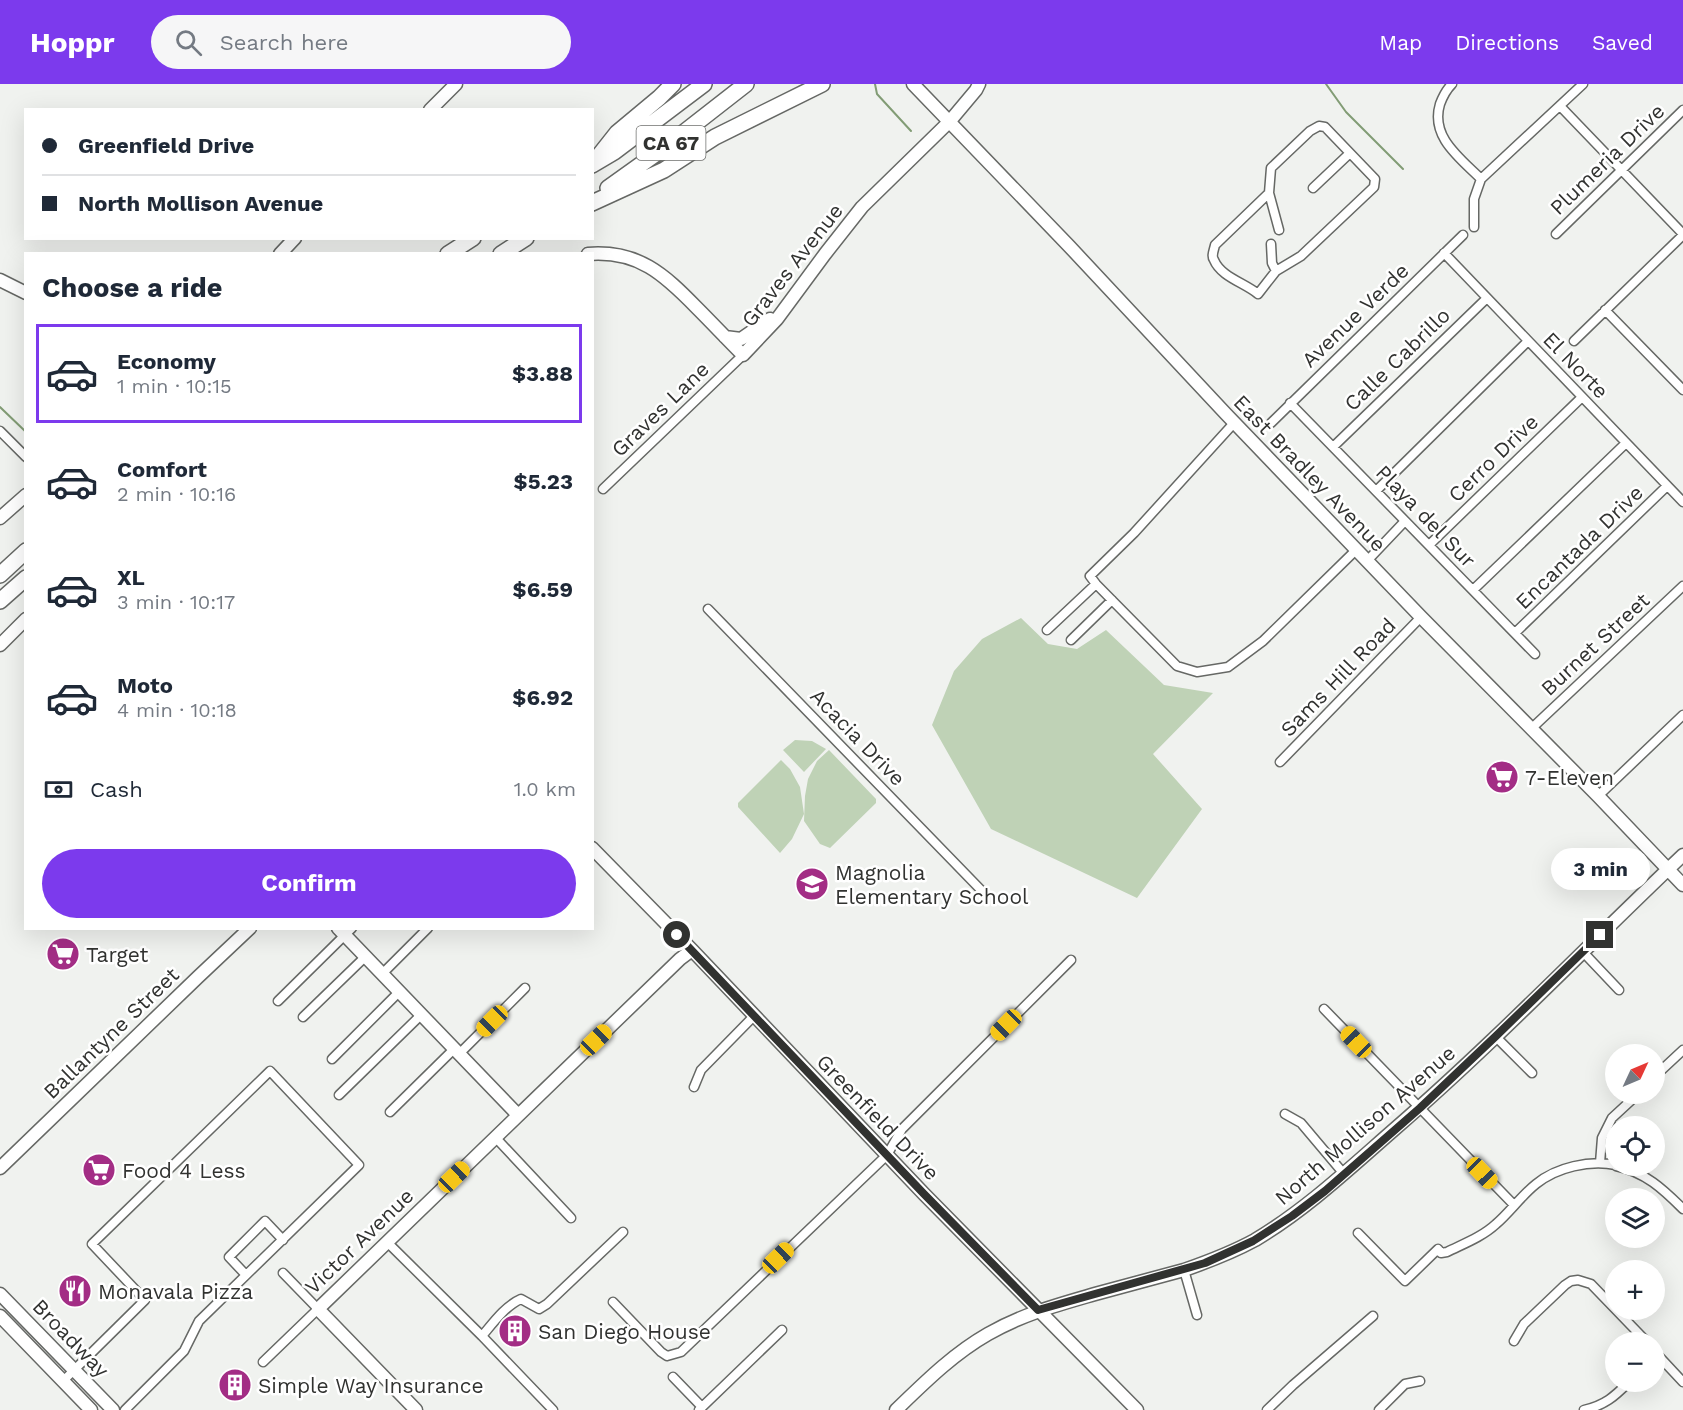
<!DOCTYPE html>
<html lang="en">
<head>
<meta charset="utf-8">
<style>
	body { margin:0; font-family:"Work Sans",sans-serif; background:#f6f6f7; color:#1f2937; height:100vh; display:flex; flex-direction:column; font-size:22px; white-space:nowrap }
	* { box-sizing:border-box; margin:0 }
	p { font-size:20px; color:#747a83 }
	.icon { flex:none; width:33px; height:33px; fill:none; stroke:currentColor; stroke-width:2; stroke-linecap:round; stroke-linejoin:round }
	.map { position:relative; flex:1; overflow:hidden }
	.side { position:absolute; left:24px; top:168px; width:570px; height:678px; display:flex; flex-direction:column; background:#fff; border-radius:0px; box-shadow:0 6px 24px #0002 }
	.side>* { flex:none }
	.hud { position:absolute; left:24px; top:24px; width:570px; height:132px; border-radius:0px; box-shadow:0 6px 24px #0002; display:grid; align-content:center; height:132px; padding:0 18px; background:#fff }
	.needle { width:39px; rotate:46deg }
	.buttons { position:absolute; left:1605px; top:960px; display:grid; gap:12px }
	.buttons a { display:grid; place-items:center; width:60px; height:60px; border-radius:50%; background:#fff; box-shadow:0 6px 24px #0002; font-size:30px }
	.end { position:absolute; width:27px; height:27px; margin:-14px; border:8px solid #313230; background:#fff; box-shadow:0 0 0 3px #fff }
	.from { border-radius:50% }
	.bubble { position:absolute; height:42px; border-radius:21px; background:#fff; box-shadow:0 6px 24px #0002; font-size:20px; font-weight:700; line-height:42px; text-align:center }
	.car { position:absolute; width:18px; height:36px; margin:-18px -9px; border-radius:8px; box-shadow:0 0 4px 2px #0007; background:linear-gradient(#f5c518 24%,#345 0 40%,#f5c518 0 76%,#345 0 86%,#f5c518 0) }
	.hud b { display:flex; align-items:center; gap:21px; height:57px; font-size:22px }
	.hud b+b { border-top:2px solid #e0e1e3 }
	.hud i { width:15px; height:15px; background:#1f2937 }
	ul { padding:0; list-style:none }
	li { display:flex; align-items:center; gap:18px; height:99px; margin:0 12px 9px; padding:0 6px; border:3px solid transparent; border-radius:0px }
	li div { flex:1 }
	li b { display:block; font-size:22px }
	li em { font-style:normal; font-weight:700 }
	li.on { border-color:#7c3aed }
	li>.icon { width:54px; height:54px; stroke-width:1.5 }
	h2 { padding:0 18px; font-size:27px; line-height:72px }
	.pay { display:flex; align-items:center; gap:15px; height:66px; padding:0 18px; font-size:22px }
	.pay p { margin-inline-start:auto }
	.action { display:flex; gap:12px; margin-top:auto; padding:12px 18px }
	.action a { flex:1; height:69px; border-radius:36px; background:#7c3aed; color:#fff; font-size:24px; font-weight:700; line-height:69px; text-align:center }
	header { display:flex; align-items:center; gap:36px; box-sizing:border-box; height:84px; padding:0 30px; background:#7c3aed; color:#fff }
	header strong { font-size:28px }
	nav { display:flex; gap:33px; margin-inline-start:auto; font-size:21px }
	.search { width:420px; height:54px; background:#f6f6f7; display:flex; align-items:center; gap:15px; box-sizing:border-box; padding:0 21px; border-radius:33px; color:#747a83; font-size:22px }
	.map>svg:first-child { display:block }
	.green { fill:#bfd2b6 }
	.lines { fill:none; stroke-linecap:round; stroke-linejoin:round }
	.stream { stroke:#829c75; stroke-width:2 }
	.street-casing { stroke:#666865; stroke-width:11 }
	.secondary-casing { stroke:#666865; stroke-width:15 }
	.primary-casing { stroke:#666865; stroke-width:15 }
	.highway-casing { stroke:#666865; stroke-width:18 }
	.street { stroke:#fff; stroke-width:8 }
	.secondary { stroke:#fff; stroke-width:12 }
	.primary { stroke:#fff; stroke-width:12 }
	.highway { stroke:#fff; stroke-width:15 }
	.route { stroke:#313230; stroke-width:8 }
	.labels { text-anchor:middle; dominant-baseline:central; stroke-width:5; stroke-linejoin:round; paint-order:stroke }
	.shield { fill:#fff; stroke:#6f706e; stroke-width:1.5 }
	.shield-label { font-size:20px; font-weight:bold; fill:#313230 }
	.street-label { font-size:21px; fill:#313230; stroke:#fff }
	.poi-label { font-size:21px; fill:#313230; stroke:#fff; text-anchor:start }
</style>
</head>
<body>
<header>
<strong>Hoppr</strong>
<div class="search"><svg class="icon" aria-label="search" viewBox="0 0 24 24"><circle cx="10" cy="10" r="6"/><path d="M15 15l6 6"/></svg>Search here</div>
<nav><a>Map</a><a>Directions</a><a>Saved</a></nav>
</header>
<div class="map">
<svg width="1683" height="1326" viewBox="0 0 1683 1326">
	<rect width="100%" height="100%" fill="#f0f2ef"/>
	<!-- green -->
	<path class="green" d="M1021,534L1048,560L1077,565L1106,546L1164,601L1213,609L1153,670L1202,725L1137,814L991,745L932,641L954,587L982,555Z
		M795,656L812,657L826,665L804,688L783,666Z
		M829,666L876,715V719L830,764L820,760L804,737L805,712L808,695L817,677Z
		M781,676L790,685L800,703L804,730L792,755L780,769L738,723V719Z"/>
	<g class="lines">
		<!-- stream -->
		<path class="stream" d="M875,0L877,10L911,47
			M1326,0L1346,28L1403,85
			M0,323L26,348"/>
		<defs>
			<path id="street" d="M1452,0C1446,6 1443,12 1440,20C1430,53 1460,74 1481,95
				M1560,22L1683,150
				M1319,42L1325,43L1375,95L1374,103L1301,172L1276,187L1258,210C1245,199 1221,193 1214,176C1211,172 1214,166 1215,161L1269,109L1271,84L1310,47Z
				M1313,104L1350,69
				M1269,109L1279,146
				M1474,143V115L1481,95L1583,0
				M1556,150L1683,26
				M1271,160L1272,179L1276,187
				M1444,169L1683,418
				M1605,226L1683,306
				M1574,257L1683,151
				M1290,319L1535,570
				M1234,339L1134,449L1090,492L1096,500L1177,582L1197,588L1228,583L1263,557L1356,466
				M1271,339L1463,151
				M0,347L26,373
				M1333,363L1487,214
				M603,405L743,271
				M1376,407L1528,257
				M1429,461L1582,313
				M1367,477L1405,437
				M1473,506L1626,359
				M708,525L981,806
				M1047,546L1096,500
				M1515,549L1667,402
				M1071,556L1112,516
				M1532,644L1683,502
				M1280,678L1421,533
				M1598,712L1683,631
				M1583,868L1619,906
				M382,890L428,844
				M278,917L352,844
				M1324,925L1514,1121
				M303,933L365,873
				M1496,953L1532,989
				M459,970L525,904
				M332,975L399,908
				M1654,993L1683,966
				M694,1003L701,986L754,932
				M339,1011L421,931
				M390,1028L454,965
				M1285,1030L1301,1039L1344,1090
				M495,1053L571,1134
				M1600,1079L1602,1054L1612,1034L1638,1010
				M1616,1082C1645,1088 1663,1105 1683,1125
				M1358,1149L1405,1197L1438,1165L1441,1169L1447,1168C1463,1160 1482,1153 1496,1140C1510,1128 1521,1112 1536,1100C1557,1083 1589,1076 1616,1081
				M387,1158L482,1252L553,1326
				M1184,1186L1197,1231
				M246,1191L229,1173L265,1137L283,1156
				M613,1218L661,1268L667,1272L681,1268L887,1071L902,1045L1071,876
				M482,1252C493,1239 505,1222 521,1215L539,1225L547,1220L623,1148
				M1514,1257L1524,1240L1565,1201L1571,1197L1578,1196L1591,1200L1647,1258
				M1654,1267L1683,1298
				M263,1278L318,1225L283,1189
				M673,1293L702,1323
				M63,1297L145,1216L92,1160L270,987L359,1081L199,1237L184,1267L125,1326
				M699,1326L782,1246
				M1267,1326L1293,1301L1373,1232
				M1379,1326L1405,1300L1420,1297
				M1584,1326C1605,1321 1614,1313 1629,1298"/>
			<path id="secondary" d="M913,0L1069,162L1226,330L1421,533L1598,712L1683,801
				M588,170C638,166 664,190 697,224C712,239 727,255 743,271L777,235L825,170L862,123L950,37L976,6L979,0
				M0,196L26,209
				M725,253L741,255L770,235
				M0,561L26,535
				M592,764L692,866L924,1110L1137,1326
				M338,844L518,1031
				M0,1084L198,893L250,844
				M416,1326L318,1225L680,875L692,866
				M896,1326C925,1298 953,1270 988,1250C1023,1230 1057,1221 1095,1210C1125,1202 1154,1194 1184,1186C1207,1178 1233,1168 1255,1156C1307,1125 1351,1083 1397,1043C1496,957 1588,861 1683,771"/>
			<path id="primary" d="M430,26L456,0
				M280,170L295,154
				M0,434L26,411
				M0,1210L113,1326
				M0,1232L91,1326"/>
			<path id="highway" d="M598,73L617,49L659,14L673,0
				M592,81L614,68L704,0
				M608,104L664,64L746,0
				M592,119L664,86L715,53L822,0
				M448,170L473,154
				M501,170L526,154
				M0,491L26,467
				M0,517L26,494"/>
		</defs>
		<!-- street casing -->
		<use href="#street" class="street-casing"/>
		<!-- secondary casing -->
		<use href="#secondary" class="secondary-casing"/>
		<!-- primary casing -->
		<use href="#primary" class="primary-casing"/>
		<!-- highway casing -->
		<use href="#highway" class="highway-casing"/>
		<!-- street -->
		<use href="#street" class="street"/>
		<!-- secondary -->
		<use href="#secondary" class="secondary"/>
		<!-- primary -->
		<use href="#primary" class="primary"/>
		<!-- highway -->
		<use href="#highway" class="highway"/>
	</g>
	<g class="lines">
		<!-- route -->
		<path class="route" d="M677,851L924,1110L1038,1226L1205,1179L1253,1157L1292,1132L1325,1107L1420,1024L1496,952L1600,851"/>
	</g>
	<!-- icons -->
	<defs>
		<symbol id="supermarket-disc" viewBox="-11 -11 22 22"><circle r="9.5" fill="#a32d85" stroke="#fff"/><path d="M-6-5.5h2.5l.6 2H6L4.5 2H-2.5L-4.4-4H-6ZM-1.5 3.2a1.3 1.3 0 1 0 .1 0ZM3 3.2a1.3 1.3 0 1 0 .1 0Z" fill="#fff"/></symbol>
		<symbol id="school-disc" viewBox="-11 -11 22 22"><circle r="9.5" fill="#a32d85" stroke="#fff"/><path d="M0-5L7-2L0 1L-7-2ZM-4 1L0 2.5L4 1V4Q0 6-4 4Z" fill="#fff"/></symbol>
		<symbol id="restaurant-disc" viewBox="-11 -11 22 22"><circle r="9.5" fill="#a32d85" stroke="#fff"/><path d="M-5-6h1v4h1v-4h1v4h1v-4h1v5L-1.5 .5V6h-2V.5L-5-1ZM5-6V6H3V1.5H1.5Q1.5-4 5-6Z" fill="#fff"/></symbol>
		<symbol id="building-disc" viewBox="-11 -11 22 22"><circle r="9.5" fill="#a32d85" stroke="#fff"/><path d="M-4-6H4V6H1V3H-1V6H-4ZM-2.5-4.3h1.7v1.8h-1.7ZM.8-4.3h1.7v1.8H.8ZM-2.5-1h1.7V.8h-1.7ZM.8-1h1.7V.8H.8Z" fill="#fff"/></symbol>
	</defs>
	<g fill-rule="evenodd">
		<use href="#supermarket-disc" x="1483" y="674" width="38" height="38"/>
		<use href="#school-disc" x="793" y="781" width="38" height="38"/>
		<use href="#supermarket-disc" x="44" y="851" width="38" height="38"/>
		<use href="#supermarket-disc" x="80" y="1067" width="38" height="38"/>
		<use href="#restaurant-disc" x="56" y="1188" width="38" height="38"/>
		<use href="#building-disc" x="496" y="1228" width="38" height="38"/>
		<use href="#building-disc" x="216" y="1282" width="38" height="38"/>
	</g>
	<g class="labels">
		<!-- shield labels -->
		<rect class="shield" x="636.5" y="42" width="69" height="34" rx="4.5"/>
		<g class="shield-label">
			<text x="671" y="59">CA 67</text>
		</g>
		<!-- street labels -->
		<g class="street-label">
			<text transform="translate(1607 75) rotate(-44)">Plumeria Drive</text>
			<text transform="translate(792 181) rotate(-52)">Graves Avenue</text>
			<text transform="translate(1355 231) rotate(-44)">Avenue Verde</text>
			<text transform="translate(1397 275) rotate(-44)">Calle Cabrillo</text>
			<text transform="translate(1576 281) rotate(46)">El Norte</text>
			<text transform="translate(660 325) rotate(-44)">Graves Lane</text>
			<text transform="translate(1493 374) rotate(-44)">Cerro Drive</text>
			<text transform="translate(1310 389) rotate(46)">East Bradley Avenue</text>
			<text transform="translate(1426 432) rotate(46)">Playa del Sur</text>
			<text transform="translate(1579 463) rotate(-44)">Encantada Drive</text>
			<text transform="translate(1595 560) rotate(-43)">Burnet Street</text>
			<text transform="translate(1338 593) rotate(-46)">Sams Hill Road</text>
			<text transform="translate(858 653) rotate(46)">Acacia Drive</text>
			<text transform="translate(111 949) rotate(-44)">Ballantyne Street</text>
			<text transform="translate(878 1033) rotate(46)">Greenfield Drive</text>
			<text transform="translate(1365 1041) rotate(-41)">North Mollison Avenue</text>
			<text transform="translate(359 1157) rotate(-44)">Victor Avenue</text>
			<text transform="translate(71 1254) rotate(46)">Broadway</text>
		</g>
		<!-- poi labels -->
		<g class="poi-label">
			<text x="1525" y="693">7-Eleven</text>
			<text x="835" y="788">Magnolia<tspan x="835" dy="24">Elementary School</tspan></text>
			<text x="86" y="870">Target</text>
			<text x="122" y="1086">Food 4 Less</text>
			<text x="98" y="1207">Monavala Pizza</text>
			<text x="538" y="1247">San Diego House</text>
			<text x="258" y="1301">Simple Way Insurance</text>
		</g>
	</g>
</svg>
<div class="buttons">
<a><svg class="needle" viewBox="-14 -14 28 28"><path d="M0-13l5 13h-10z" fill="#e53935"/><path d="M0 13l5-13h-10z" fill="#747a83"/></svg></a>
<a><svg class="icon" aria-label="locate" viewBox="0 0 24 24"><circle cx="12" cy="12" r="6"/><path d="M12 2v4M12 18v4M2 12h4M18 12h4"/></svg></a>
<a><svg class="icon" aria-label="layers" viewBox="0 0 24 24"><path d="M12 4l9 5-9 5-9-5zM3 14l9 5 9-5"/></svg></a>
<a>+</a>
<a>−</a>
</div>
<i class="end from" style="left:677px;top:851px"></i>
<i class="end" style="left:1600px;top:851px"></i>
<div class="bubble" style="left:1551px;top:764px;width:99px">3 min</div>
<i class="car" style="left:492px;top:937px;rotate:225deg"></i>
<i class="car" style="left:1006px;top:941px;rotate:225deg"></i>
<i class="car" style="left:596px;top:956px;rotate:46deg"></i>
<i class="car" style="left:1356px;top:958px;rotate:316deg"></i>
<i class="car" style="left:1482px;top:1089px;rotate:136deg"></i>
<i class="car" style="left:454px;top:1093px;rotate:46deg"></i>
<i class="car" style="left:778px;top:1174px;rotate:46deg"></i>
<div class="hud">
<b><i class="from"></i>Greenfield Drive</b>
<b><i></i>North Mollison Avenue</b>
</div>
<section class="side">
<h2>Choose a ride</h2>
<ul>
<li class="on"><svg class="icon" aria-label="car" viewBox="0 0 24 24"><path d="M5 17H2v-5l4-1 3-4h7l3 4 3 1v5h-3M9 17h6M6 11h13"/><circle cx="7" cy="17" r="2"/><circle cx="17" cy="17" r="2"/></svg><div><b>Economy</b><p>1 min · 10:15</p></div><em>$3.88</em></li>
<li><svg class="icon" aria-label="car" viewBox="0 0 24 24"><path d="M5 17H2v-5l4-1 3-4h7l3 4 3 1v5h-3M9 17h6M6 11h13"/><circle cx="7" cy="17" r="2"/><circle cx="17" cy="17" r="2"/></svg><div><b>Comfort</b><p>2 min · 10:16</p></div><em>$5.23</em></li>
<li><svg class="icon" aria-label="car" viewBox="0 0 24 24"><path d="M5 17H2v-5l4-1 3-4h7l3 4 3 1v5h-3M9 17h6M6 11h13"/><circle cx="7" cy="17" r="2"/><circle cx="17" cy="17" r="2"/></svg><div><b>XL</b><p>3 min · 10:17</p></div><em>$6.59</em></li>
<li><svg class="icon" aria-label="car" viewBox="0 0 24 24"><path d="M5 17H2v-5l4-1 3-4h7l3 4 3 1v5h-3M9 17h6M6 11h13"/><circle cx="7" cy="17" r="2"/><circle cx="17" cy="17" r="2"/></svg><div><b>Moto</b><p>4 min · 10:18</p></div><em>$6.92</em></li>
</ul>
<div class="pay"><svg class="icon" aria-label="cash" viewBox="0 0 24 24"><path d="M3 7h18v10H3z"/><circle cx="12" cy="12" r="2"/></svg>Cash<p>1.0 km</p></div>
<div class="action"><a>Confirm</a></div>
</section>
</div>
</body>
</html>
